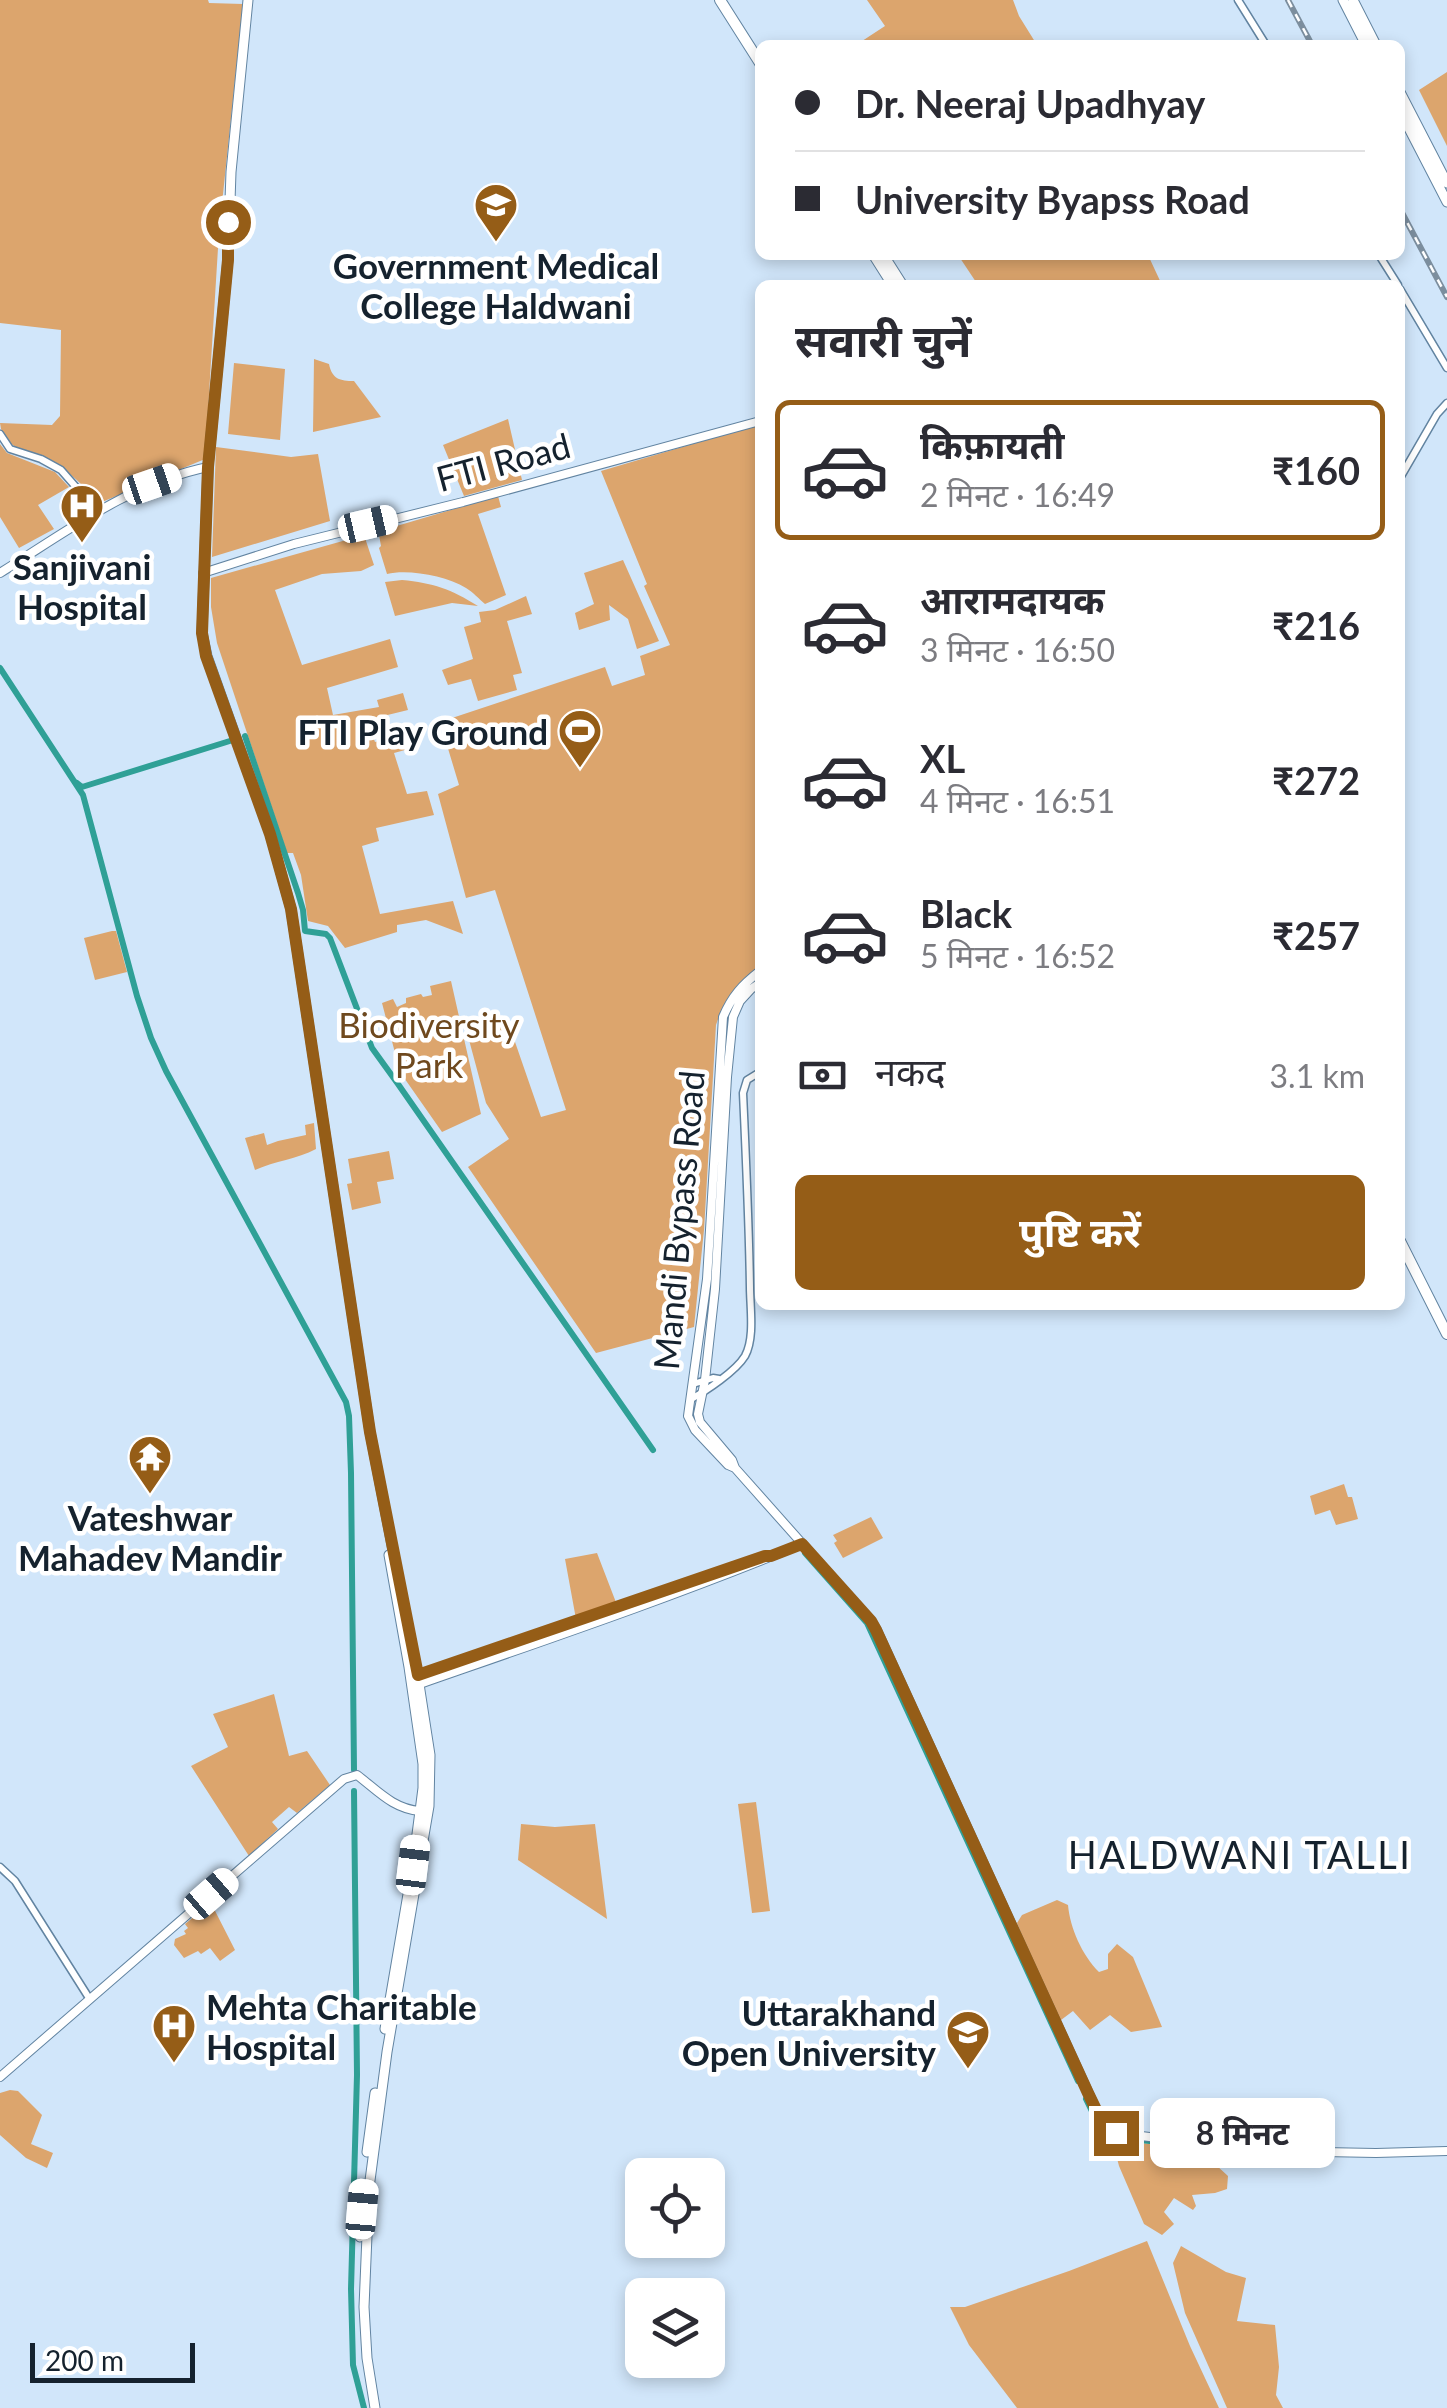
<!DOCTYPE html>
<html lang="hi">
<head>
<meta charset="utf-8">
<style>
	body { margin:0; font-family:Lato,"Noto Sans Devanagari",sans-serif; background:#f2f2f3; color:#2b2b33; height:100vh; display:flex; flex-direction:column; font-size:38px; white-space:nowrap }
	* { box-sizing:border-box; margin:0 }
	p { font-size:32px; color:#7c7c81 }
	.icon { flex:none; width:55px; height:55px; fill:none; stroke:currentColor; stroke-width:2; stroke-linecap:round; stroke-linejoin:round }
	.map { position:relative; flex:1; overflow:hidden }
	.details { position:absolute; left:755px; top:280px; width:650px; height:1030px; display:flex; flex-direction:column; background:#fff; border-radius:15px; box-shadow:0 5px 15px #0003 }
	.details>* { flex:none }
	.hud { position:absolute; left:755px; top:40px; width:650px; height:220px; border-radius:15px; box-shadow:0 5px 15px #0003; display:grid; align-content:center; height:220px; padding:0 40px; background:#fff }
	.fabs { position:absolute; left:625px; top:2158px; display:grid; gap:20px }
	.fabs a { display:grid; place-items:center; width:100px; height:100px; border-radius:15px; background:#fff; box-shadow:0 5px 15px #0003; font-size:50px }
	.scale { position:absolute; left:30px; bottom:25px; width:165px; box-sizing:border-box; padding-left:10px; border:5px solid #15222e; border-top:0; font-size:28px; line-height:35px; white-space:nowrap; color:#15222e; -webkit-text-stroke:8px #fff; paint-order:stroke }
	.end { position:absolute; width:45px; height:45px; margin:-22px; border:12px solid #955d17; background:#fff; box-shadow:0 0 0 5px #fff }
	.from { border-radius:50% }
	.bubble { position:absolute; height:70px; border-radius:15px; background:#fff; box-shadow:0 5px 15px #0003; font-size:32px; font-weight:700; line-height:70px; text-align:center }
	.car { position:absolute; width:30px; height:60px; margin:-30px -15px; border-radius:12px; box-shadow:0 0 8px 2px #0007; background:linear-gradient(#fff 24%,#345 0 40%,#fff 0 76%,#345 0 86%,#fff 0) }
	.hud b { display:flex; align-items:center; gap:35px; height:95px; font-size:38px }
	.hud b+b { border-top:2px solid #e1e1e2 }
	.hud i { width:25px; height:25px; background:#2b2b33 }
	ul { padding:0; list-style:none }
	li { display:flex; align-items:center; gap:30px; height:140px; margin:0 20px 15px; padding:0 20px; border:5px solid transparent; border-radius:15px }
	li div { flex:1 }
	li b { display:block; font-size:38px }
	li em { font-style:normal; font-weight:700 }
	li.selected { border-color:#955d17 }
	li>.icon { width:90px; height:90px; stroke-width:1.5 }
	h2 { padding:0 40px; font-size:45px; line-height:120px }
	.pay { display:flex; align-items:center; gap:25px; height:110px; padding:0 40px; font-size:38px }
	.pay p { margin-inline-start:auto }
	.primary-button { display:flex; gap:20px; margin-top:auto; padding:20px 40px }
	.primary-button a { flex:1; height:115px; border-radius:15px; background:#955d17; color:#fff; font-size:40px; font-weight:700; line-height:115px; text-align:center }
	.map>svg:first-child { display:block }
	.green { fill:#dca56d }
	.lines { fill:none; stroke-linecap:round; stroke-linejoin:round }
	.canal { stroke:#2fa096; stroke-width:6 }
	.tertiary-casing { stroke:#6284a1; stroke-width:9 }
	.secondary-casing { stroke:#6284a1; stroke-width:10 }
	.primary-casing { stroke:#6284a1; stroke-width:11 }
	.trunk-casing { stroke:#6284a1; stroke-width:12 }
	.tertiary { stroke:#fff; stroke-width:6 }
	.secondary { stroke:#fff; stroke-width:8 }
	.primary { stroke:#fff; stroke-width:9 }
	.trunk { stroke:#fff; stroke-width:10 }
	.rail-casing { stroke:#7c8e9e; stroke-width:6 }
	.rail { stroke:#fff; stroke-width:2.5; stroke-dasharray:8; stroke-linecap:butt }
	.route { stroke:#955d17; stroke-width:12 }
	.labels { text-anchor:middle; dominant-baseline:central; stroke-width:9; stroke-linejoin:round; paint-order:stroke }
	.poi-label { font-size:35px; font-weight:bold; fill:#15222e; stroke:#fff }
	.street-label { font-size:35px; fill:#15222e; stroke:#fff }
	.park-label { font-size:35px; fill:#6f491e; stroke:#fff }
	.neighbourhood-label { font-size:38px; letter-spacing:2.5px; fill:#15222e; stroke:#fff }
</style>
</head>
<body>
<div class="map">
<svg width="1447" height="2408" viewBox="0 0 1447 2408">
	<rect width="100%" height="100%" fill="#d1e6fa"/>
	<!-- green -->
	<path class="green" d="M0,0H208L209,3L243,4L219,232L205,459L102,502C87,491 75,477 60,466C39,451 3,454 0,423L52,425L60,416L61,330L0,323Z
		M867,0H1013L1019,16L1037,45H856L885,26Z
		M1447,72V146L1419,90Z
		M958,255H1148L1162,285H978Z
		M314,359L329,364C332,379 340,381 354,381L381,417L313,432Z
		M234,363L285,369L280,440L228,434Z
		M508,419L522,480L464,496L443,445Z
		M760,424V969C735,986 726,995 716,1025L704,1230L694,1327L596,1353L468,1167L509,1139L486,1103L465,1025L506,1016L541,1117L566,1110L495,890L466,898L438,794L459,785L440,722L605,667L612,686L645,675L640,656L670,645L644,586L647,584L601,471Z
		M0,444L7,453L55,472L69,487L38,505L54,529L19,548L0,517Z
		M216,447L291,457L318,454L330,521L212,557Z
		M498,496L501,507L478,514L506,595L485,604C479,599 473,592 466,588C446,576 409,569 387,574L379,548L381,546L379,535L373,536V533Z
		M364,535L374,565L361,571L322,574L275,590L302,665L390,639L398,667L327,688L333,715L379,707L377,700L403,693L408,710L367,720L375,742L413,731L416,747L394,753L407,794L427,791L434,815L376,828L379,841L362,846L380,914L453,901L463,934L426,920L397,925V932L345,948L328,926L308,921L301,875L293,853H287L217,643L211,607V578Z
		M623,560L659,641L637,649L628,619L609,605L610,620L579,630L575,613L594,604L584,573Z
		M402,580C433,583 451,589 478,606L452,603L395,616L385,582Z
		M526,596L532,614L507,621L522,673L513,675L517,690L478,701L471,679L448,685L442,670L473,659L464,627L481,622L479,612L495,610Z
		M112,931H116L127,972L95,980L84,938Z
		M451,981L481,1114L442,1132L400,1072L382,1003L393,999L397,1007L406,1003V998L421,994L423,997L432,995L430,986Z
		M314,1123L316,1149C297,1159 275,1161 255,1170L245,1138L264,1133L267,1145L278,1141L306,1135L305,1125Z
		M389,1151L394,1179L377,1182L381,1203L352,1210L347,1184L352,1183L348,1159Z
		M1344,1484L1348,1497H1352L1358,1519L1336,1525L1330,1510L1315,1515L1310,1496Z
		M871,1517L883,1538L843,1558L834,1543L837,1541L833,1535Z
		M597,1553L617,1605L576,1619L565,1559Z
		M274,1694L289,1756L307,1751L330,1785L297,1813L289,1807L272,1822L278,1829L249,1856L191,1766L228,1747L213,1714Z
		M756,1802L770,1911L752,1913L738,1804Z
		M521,1824L555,1827L595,1824L607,1919L518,1860Z
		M1057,1900L1068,1905C1070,1928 1082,1955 1099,1972L1108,1969V1954L1117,1944L1133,1957L1162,2027L1131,2032L1110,2015L1090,2030L1073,2011L1061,2020L1054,2015L1017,1923L1022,1915Z
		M211,1903L235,1950L220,1961L210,1948L201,1954L198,1951L184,1958L174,1945L175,1939L186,1934L184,1931L188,1928L185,1924Z
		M10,2090L18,2091L42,2115L31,2144L53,2153L47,2168L26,2158L0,2135V2093Z
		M1112,2139L1215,2153L1216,2165L1228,2176L1227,2189L1215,2193L1192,2195L1196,2206L1193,2210L1174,2198L1164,2212L1174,2224L1162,2235L1144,2224L1119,2166Z
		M1147,2241L1190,2346L1219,2408H1017L969,2345L950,2307H965L1069,2271Z
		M1181,2246L1226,2272L1246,2278L1237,2321L1275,2325L1279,2367L1276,2395L1283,2408H1227L1185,2313L1173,2263Z"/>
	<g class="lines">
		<!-- canal -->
		<path class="canal" d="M0,668L83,795L137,996L151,1038L166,1071L346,1402L349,1416L351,1473L354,1770
			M245,736L298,893L303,910L305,931L326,934L330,938L372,1048L398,1084L653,1450
			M77,783L82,787L233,740
			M805,1553L867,1623L1078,2081
			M354,1791L357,2075L351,2289L353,2365L364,2408
			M1086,2099L1104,2136
			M1111,2137L1179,2144
			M1211,2148L1267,2155L1328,2156"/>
		<defs>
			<path id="tertiary" d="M1238,0L1266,45
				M1379,255L1398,285
				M1400,289L1447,368
				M0,434L10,449L41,459L61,470L97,511
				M1400,478L1437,414L1447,403
				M693,1384L713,1378L719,1379
				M691,1399C706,1391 736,1371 745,1356C755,1338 750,1307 750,1287C749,1223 746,1158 743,1093L747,1080L760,1072
				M0,1867L15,1881L89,1998"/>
			<path id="secondary" d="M0,573C66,532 130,483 208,467
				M203,573L294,544L463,502L760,421
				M760,983L751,989L740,1001L733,1017L727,1077L715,1289L705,1380L698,1414L700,1422L732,1460L735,1468L871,1621L877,1630L1103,2124L1116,2133L1267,2151L1376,2153L1447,2151
				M735,1468L728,1465L695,1430L688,1416L707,1279L723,1017C732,996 742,985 760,971
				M415,1676L742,1564
				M417,1685C546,1640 676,1596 802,1544
				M0,2077L344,1779L357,1775C377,1790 393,1809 420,1811"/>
			<path id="primary" d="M248,0L231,172L228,259L208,467L202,633L207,656L270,833L291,909L370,1432L419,1684L430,1755L429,1806L387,2052L369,2188L364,2307L367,2358L375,2408
				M1343,0L1366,45
				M1353,0L1376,45
				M1400,92L1447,183
				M1400,111L1447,202
				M385,2029L413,1865L423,1788V1764L409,1667L389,1555
				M367,2152L375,2093
				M360,2237L362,2198"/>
			<path id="trunk" d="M720,0L760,63
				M874,255L893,285
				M883,255L902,285
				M1400,1241L1447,1334"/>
		</defs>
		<!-- tertiary casing -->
		<use href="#tertiary" class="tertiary-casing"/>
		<!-- secondary casing -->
		<use href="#secondary" class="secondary-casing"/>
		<!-- primary casing -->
		<use href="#primary" class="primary-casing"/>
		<!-- trunk casing -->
		<use href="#trunk" class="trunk-casing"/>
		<!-- tertiary -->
		<use href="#tertiary" class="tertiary"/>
		<!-- secondary -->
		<use href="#secondary" class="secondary"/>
		<!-- primary -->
		<use href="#primary" class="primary"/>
		<!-- trunk -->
		<use href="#trunk" class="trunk"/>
		<defs>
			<path id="rail" d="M1288,0L1312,45
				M1400,209L1447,297"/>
		</defs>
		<!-- rail casing -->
		<use href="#rail" class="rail-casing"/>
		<!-- rail -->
		<use href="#rail" class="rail"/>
	</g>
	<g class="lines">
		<!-- route -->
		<path class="route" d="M228,222V260L208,467L202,633L206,656L270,834L291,909L370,1432L418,1675L765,1556H771L802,1544L871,1621L876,1630L1088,2093L1103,2124L1116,2133"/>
	</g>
	<!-- icons -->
	<defs>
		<symbol id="university-pin" viewBox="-11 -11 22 30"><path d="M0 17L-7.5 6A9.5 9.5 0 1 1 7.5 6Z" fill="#955d17" stroke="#fff"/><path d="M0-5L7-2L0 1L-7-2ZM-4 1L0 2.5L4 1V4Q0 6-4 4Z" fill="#fff"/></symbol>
		<symbol id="hospital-pin" viewBox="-11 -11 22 30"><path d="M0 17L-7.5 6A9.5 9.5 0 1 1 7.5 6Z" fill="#955d17" stroke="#fff"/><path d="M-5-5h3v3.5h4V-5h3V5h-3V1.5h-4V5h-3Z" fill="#fff"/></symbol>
		<symbol id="stadium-pin" viewBox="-11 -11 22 30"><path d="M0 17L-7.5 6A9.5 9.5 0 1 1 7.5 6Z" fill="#955d17" stroke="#fff"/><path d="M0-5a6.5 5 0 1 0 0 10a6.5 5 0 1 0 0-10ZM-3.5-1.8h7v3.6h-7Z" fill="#fff"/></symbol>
		<symbol id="temple-pin" viewBox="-11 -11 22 30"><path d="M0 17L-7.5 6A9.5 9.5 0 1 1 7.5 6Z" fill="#955d17" stroke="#fff"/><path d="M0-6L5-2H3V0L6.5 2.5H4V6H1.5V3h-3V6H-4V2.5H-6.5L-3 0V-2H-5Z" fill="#fff"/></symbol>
	</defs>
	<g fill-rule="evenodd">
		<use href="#university-pin" x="471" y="180" width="50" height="68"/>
		<use href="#hospital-pin" x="57" y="481" width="50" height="68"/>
		<use href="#stadium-pin" x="555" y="706" width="50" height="68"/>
		<use href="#temple-pin" x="125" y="1432" width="50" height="68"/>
		<use href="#hospital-pin" x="149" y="2001" width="50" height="68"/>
		<use href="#university-pin" x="943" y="2007" width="50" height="68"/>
	</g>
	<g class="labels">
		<!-- poi labels -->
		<g class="poi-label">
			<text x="496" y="265">Government Medical<tspan x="496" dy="40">College Haldwani</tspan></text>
			<text x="82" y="566">Sanjivani<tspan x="82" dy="40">Hospital</tspan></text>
			<text x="548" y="731" text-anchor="end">FTI Play Ground</text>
			<text x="150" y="1517">Vateshwar<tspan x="150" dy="40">Mahadev Mandir</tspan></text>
			<text x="206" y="2006" text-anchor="start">Mehta Charitable<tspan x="206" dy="40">Hospital</tspan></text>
			<text x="936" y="2012" text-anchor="end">Uttarakhand<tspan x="936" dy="40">Open University</tspan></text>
		</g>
		<!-- street labels -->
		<g class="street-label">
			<text transform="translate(503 461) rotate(-15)">FTI Road</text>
			<text transform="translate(678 1220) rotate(-85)">Mandi Bypass Road</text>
		</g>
		<!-- park labels -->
		<g class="park-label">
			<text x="429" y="1024">Biodiversity<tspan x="429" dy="40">Park</tspan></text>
		</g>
		<!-- neighbourhood labels -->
		<g class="neighbourhood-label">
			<text x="1240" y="1854">HALDWANI TALLI</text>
		</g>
	</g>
</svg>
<div class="fabs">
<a><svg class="icon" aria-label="locate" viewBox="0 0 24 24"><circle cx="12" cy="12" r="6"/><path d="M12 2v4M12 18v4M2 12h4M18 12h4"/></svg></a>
<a><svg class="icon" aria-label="layers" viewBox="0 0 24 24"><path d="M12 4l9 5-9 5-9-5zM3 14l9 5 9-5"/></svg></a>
</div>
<div class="scale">200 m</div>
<i class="end from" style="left:228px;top:222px"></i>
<i class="end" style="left:1116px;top:2133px"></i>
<div class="bubble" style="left:1150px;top:2098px;width:185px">8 मिनट</div>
<i class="car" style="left:152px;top:484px;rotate:71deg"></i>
<i class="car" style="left:368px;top:524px;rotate:77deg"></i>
<i class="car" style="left:413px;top:1865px;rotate:7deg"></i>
<i class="car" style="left:211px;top:1894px;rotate:49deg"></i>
<i class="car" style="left:362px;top:2209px;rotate:5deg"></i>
<div class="hud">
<b><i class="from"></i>Dr. Neeraj Upadhyay</b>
<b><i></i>University Byapss Road</b>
</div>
<section class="details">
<h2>सवारी चुनें</h2>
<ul>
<li class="selected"><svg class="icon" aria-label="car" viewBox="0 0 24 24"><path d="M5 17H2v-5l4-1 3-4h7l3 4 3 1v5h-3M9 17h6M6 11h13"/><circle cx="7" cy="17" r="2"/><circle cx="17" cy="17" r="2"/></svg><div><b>किफ़ायती</b><p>2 मिनट · 16:49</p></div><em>₹160</em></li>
<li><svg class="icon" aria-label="car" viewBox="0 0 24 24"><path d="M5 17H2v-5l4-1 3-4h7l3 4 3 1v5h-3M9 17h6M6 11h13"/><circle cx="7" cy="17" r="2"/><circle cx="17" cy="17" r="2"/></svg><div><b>आरामदायक</b><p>3 मिनट · 16:50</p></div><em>₹216</em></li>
<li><svg class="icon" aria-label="car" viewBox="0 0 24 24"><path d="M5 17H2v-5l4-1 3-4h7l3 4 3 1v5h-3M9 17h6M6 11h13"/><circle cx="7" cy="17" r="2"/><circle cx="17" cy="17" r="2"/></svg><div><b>XL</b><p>4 मिनट · 16:51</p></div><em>₹272</em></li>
<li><svg class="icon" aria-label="car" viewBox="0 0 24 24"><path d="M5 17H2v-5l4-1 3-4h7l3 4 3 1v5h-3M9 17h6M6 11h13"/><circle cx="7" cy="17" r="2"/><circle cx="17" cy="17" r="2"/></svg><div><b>Black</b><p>5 मिनट · 16:52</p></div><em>₹257</em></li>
</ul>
<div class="pay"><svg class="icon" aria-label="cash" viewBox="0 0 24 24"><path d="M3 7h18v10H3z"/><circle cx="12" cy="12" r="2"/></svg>नकद<p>3.1 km</p></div>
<div class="primary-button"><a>पुष्टि करें</a></div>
</section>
</div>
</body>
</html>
